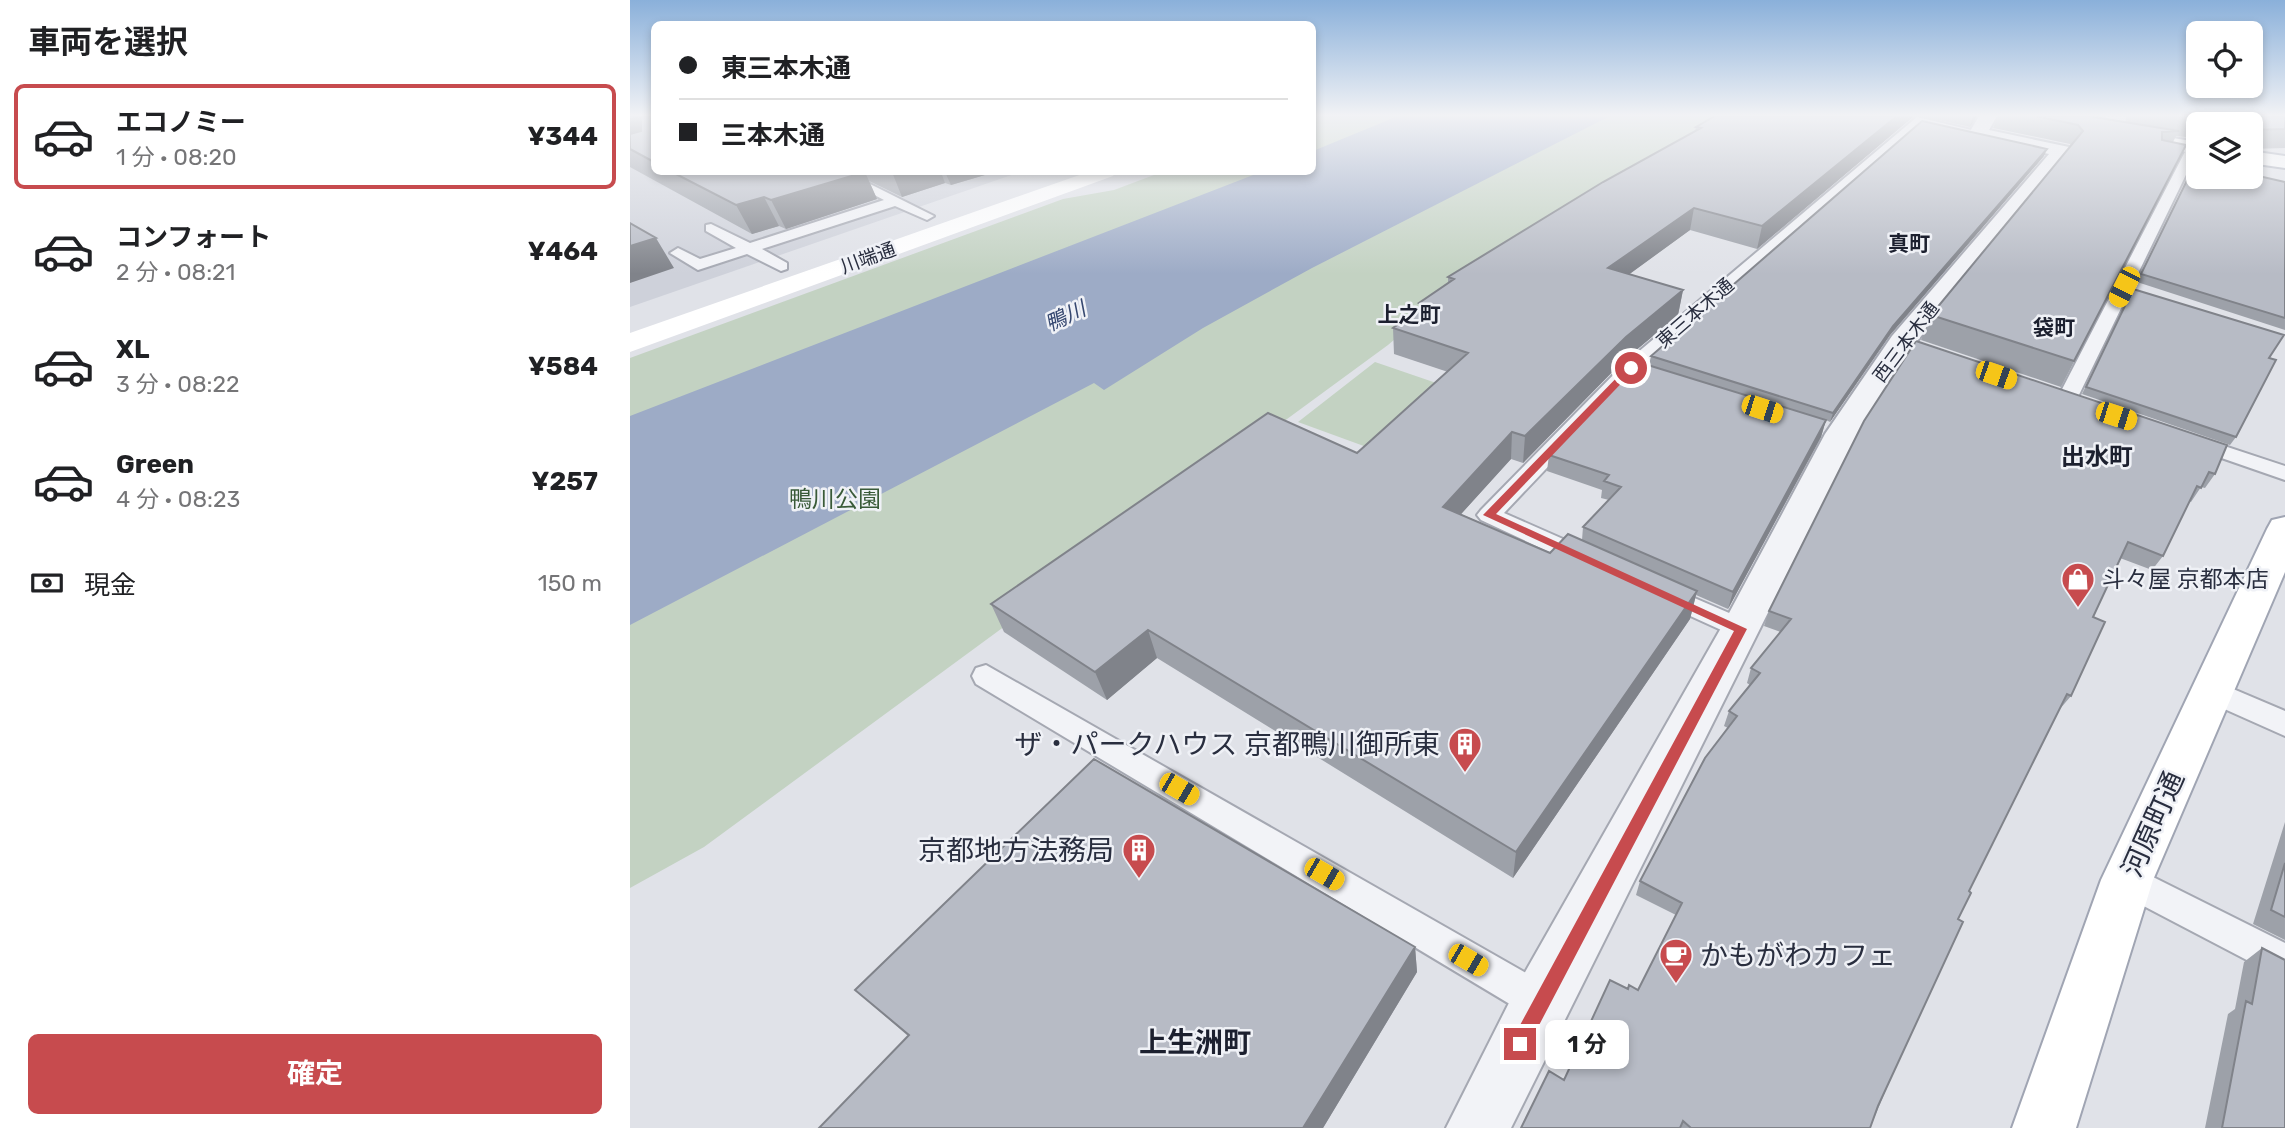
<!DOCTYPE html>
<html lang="ja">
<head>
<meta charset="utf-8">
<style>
	body { margin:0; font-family:Rubik,"Noto Sans JP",sans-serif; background:#f6f6f6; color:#202124; height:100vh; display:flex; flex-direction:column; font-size:26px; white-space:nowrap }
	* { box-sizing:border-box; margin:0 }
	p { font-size:23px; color:#757577 }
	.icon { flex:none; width:38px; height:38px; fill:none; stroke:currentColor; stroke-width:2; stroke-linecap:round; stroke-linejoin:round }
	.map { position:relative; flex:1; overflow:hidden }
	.details { display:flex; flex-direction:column; background:#fff; width:630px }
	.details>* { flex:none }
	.hud { position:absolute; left:21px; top:21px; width:665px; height:154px; border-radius:10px; box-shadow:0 4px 10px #0003; display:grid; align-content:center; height:154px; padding:0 28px; background:#fff }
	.buttons { position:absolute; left:1556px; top:21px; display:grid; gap:14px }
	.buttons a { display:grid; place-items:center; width:77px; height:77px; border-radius:10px; background:#fff; box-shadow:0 4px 10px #0003; font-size:35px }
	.end { position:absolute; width:32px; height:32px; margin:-16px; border:9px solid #c74b4e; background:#fff; box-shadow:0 0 0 4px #fff }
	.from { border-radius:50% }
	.bubble { position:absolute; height:49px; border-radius:10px; background:#fff; box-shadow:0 4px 10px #0003; font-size:23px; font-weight:700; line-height:49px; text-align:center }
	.car { position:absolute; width:21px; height:42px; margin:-21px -10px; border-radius:9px; box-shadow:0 0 5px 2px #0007; background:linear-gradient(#f5c518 24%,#345 0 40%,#f5c518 0 76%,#345 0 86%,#f5c518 0) }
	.hud b { display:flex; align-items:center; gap:24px; height:66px; font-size:26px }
	.hud b+b { border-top:2px solid #e0e0e0 }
	.hud i { width:18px; height:18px; background:#202124 }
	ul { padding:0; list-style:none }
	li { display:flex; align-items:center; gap:21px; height:105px; margin:0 14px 10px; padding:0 14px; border:4px solid transparent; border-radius:10px }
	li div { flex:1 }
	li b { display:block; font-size:26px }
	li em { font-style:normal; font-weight:700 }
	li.active { border-color:#c74b4e }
	li>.icon { width:63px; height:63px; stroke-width:1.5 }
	h2 { padding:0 28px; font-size:32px; line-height:84px }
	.pay { display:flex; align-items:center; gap:18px; height:77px; padding:0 28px; font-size:26px }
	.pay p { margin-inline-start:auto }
	.button { display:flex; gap:14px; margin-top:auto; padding:14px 28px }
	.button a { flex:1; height:80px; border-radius:10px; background:#c74b4e; color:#fff; font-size:28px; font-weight:700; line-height:80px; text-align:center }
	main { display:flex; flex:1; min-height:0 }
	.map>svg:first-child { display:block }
	.built { fill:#ced1da }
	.green { fill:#c3d2c2 }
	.water { fill:#9dabc6 }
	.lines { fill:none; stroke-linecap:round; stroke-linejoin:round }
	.lane-casing { stroke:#a5a8b2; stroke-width:4 }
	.street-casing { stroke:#a5a8b2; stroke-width:4 }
	.primary-casing { stroke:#a0a5b3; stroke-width:4 }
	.lane { fill:#f2f3f7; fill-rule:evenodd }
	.street { fill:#f2f3f7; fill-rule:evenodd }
	.secondary { fill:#fff; fill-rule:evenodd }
	.primary { fill:#fff; fill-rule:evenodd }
	.wall { fill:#9da1a9 }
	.shaded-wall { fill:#80838a }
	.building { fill:#b7bbc5; stroke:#80838a; stroke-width:2 }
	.route { fill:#c74b4e }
	.labels { text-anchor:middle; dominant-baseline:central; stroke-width:5; stroke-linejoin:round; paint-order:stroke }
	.far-street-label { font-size:19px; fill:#292e3f; stroke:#eff1f6 }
	.far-neighbourhood-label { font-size:21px; font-weight:bold; fill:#1c202f; stroke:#eff1f6 }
	.far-water-label { font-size:21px; font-style:italic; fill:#364870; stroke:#eff1f6 }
	.park-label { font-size:23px; fill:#395a38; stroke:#eff1f6 }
	.poi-label { font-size:23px; fill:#292e3f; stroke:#eff1f6; text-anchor:start }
	.neighbourhood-label { font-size:24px; font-weight:bold; fill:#1c202f; stroke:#eff1f6 }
	.near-poi-label { font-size:28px; fill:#292e3f; stroke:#eff1f6; text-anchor:end }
	.near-street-label { font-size:28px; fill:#292e3f; stroke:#eff1f6 }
	.near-neighbourhood-label { font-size:28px; font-weight:bold; fill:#1c202f; stroke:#eff1f6 }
</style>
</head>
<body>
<main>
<section class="details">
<h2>車両を選択</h2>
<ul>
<li class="active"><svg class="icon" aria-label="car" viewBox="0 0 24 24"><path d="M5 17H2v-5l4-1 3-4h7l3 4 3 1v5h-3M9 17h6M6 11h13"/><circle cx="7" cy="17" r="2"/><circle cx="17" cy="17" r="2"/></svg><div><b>エコノミー</b><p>1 分 · 08:20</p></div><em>¥344</em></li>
<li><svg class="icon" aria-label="car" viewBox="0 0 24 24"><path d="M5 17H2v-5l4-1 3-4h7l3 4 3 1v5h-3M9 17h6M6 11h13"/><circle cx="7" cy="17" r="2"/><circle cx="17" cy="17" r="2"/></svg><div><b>コンフォート</b><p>2 分 · 08:21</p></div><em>¥464</em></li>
<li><svg class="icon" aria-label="car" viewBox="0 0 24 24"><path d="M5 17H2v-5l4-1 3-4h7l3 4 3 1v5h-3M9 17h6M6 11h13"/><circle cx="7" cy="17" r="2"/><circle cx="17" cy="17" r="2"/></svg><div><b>XL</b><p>3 分 · 08:22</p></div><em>¥584</em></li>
<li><svg class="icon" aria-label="car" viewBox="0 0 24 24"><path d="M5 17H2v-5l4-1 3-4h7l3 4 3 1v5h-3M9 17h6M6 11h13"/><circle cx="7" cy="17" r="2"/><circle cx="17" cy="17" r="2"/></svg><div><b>Green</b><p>4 分 · 08:23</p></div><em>¥257</em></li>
</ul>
<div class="pay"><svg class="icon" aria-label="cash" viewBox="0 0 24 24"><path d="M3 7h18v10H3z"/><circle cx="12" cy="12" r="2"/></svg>現金<p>150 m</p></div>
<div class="button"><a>確定</a></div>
</section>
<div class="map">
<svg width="1655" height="1128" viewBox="0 0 1655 1128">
	<rect width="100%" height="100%" fill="#e0e2e8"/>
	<!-- built -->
	<path class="built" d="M0,116L24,172H390L0,307Z"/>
	<!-- green -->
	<path class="green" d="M683,116H1101L836,278L758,345L74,847L0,888V358L433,199L484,190L532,172H682Z
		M745,362L815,386L742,449L668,422Z"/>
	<!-- water -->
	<path class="water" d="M768,116H980L682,268L573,328L474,390L464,383L0,625V416L631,172H682L683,151Z"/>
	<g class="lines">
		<defs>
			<path id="lane" d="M1287,117L1354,133L1348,137L1289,125L1008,372L874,513L967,554L970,560L967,566H949L851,520L847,515L851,510L994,364Z
				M1559,144H1567L1568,150L1447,399L1444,403H1430L1427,399Z
				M200,172H216L304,216L297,220L265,206L132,249L157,263V269L151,271L117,254L68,270L40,253L48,248L70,259L106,248L76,231V225L81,224L120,243L254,200Z
				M1564,436L1655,466V480L1557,446L1554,442Z
				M1032,584L1120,622L1124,629L1120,636L1111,639L1023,599L1019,593L1023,587Z
				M356,665L924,989L930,1002L924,1015L911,1021L898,1015L346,684L342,676L346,668Z
				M1582,680L1655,711V736L1572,699L1568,691L1572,683Z
				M1497,864L1655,943V980L1485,891L1480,880L1485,869Z"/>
			<path id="street" d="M1349,116H1367L1359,130L1439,147L1442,151L1283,346L1227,434L881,1128H816L890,981L1091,628L1195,434L1262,336L1419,154L1341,137L1339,133Z
				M1568,131V152L1556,151L1553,147L1561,133Z"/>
			<path id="primary" d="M1505,132L1568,142V154L1498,142L1495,138Z
				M1620,151L1655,156V168L1620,163Z
				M1655,517V572L1523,880L1446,1128H1382L1471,880L1637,529L1642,520Z"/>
		</defs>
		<!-- lane casing -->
		<use href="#lane" class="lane-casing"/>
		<!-- street casing -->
		<use href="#street" class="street-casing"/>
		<!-- primary casing -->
		<use href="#primary" class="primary-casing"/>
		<!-- lane -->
		<use href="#lane" class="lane"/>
		<!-- street -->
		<use href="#street" class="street"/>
		<!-- secondary -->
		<path class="secondary" d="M458,172H486L483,176L0,352V333Z"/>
		<!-- primary -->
		<use href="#primary" class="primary"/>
	</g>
	<!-- wall -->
	<path class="wall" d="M0,116H24V172H365L321,185L315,183L272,197L239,181L247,199L156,229L149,226L122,234L0,167Z
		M1284,116L1127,249L1060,230L999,274L1053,290L1048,315L992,362L893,463L881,459L831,514L920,553L952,540L953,527L979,500L971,498L972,490L917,471L919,455L1185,417L1019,365L1021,356L1414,156L1260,335L1200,422L1196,420L1191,437L1098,609L1066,595L1060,619L883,878L527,658L477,700L374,632L361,604L727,453L818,372L764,354L763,328L789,310V303L818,284V277L1065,131L1066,127Z
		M1291,116H1347L1340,127Z
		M1368,116H1476L1474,119L1495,122L1497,116H1655V148L1620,149V124H1568L1560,130L1556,137L1546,136L1543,142L1556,145L1431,387L1291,340L1301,315L1441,146L1440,144L1363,128Z
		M1566,162L1655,182V330L1507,282Z
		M1503,289L1639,358L1606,437L1600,445L1452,394Z
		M1286,341L1585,474L1575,488L1571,487L1561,502L1559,501L1533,556L1522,570L1490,558L1463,617L1441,696L1429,710L1339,891L1240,1128H891L934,1080L998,989L1008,990L1046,915L1006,895L1010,881L1098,728L1094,726L1099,711L1120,685L1117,683L1121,668L1151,632L1134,626L1139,611Z
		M1655,822V940L1623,924Z
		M785,947L787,972L693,1128H189L278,1036L225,990Z
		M1632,948L1655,1128H1575L1598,1014L1605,1009L1614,962Z"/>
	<!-- shaded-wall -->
	<path class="shaded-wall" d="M11,116L24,140L0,149V119Z
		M1267,116H1284L1127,249L1132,226Z
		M1343,116H1347L1340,127Z
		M1567,116H1576L1572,124H1568V129L1560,130L1556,137Z
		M1417,149L1414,156L1260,335L1200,422L1203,413L1263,326Z
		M235,172L247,199L156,229L141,200Z
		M262,172H311L315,183L272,197Z
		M315,172H365L321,185Z
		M134,197L149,226L122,234L106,205Z
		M1064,208L1060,230L975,292L978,268Z
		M26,238L44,268L0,283V246Z
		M1053,290L1048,315L992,362L893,463L895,436L996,337Z
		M1196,420L1191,437L1098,609L1103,592Z
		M882,432L881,459L813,534V507Z
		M1067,591L1060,619L883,878L886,852Z
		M518,630L527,658L477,700L465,672Z
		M785,947L787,972L693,1128H673Z"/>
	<!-- building -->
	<path class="building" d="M0,116H24V162L0,149V134L11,131V116L0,119Z
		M1085,116H1267L1132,226L1064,208L978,268L1053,290L996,337L895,436L882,432L813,507L920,553L938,534L1067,591L886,852L518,630L465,672L361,604L638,413L727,453L838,353L763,328L795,305L789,303L824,279L818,277L973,182L1071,128L1066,127Z
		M1406,116H1458L1549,131L1532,132V140L1556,145L1444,361L1301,315L1453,131L1448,125Z
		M1580,116H1655V129L1620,130V124H1581Z
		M1292,121L1417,149L1263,326L1203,413L1021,356Z
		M1566,162H1568V177H1620V174L1655,182V318L1511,274Z
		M42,172H235L141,200L134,197L106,205Z
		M0,223L26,238L0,246Z
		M1503,289L1654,335L1639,358L1646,360L1606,437L1456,387Z
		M1286,341L1597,445L1585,474L1579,472L1571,488L1567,486L1533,556L1498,542L1463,617L1475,622L1441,696L1437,694L1339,891L1341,893L1328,919L1333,922L1248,1106L1240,1128H1061L1053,1121L1050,1128H891L919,1071L934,1080L980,980L998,989L999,985L1008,990L1052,903L1010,881L1075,758L1107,716L1099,711L1130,673L1121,668L1161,619L1139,611L1234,421Z
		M1008,362L1196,420L1103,592L953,527L991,487L974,481L979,475L919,455Z
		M464,759L785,947L673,1128H189L279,1035L225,990Z
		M1655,863V917L1641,910Z
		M1632,948L1655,960V1128H1592L1616,1001L1622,1004Z"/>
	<!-- sky -->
	<linearGradient id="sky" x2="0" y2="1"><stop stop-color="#8ab0da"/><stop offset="0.42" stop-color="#f1f2f5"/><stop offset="1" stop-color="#f1f2f5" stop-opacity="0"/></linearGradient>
	<rect width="1655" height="274" fill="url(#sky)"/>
	<!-- route -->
	<path class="route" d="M998,366L1006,368L866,514L1117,629L896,1050L890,1053L883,1050L881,1044L883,1038L1104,631L853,515Z"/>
	<!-- icons -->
	<defs>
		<symbol id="shop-pin" viewBox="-11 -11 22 30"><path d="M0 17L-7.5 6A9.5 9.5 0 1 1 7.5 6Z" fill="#c74b4e" stroke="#eff1f6"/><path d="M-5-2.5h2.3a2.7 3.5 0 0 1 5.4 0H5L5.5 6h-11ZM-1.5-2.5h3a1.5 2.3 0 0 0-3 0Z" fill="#fff"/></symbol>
		<symbol id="building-pin" viewBox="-11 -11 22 30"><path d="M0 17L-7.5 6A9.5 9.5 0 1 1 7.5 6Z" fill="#c74b4e" stroke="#eff1f6"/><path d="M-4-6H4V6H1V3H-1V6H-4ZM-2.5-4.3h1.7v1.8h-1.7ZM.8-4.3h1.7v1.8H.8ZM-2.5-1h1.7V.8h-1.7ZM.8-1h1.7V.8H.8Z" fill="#fff"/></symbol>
		<symbol id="cafe-pin" viewBox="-11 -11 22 30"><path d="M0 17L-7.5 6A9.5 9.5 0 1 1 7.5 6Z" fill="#c74b4e" stroke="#eff1f6"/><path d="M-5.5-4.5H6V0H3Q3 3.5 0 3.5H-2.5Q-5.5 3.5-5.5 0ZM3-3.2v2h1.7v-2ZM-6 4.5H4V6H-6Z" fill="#fff"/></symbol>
	</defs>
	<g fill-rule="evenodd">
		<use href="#shop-pin" x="1429" y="560" width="38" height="52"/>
		<use href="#building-pin" x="816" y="725" width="38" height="52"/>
		<use href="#building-pin" x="490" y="831" width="38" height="52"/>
		<use href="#cafe-pin" x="1027" y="936" width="38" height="52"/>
	</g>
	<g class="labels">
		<!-- far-street labels -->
		<g class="far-street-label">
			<text transform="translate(238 258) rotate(-20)">川端通</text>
			<text transform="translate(1065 313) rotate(-41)">東三本木通</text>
			<text transform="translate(1276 342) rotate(-53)">西三本木通</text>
		</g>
		<!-- far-neighbourhood labels -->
		<g class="far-neighbourhood-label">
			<text x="1279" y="243">真町</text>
			<text x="779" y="314">上之町</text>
			<text x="1424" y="327">袋町</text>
		</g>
		<!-- far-water labels -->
		<g class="far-water-label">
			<text transform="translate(435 316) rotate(-25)">鴨川</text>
		</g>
		<!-- park labels -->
		<g class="park-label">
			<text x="205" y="499">鴨川公園</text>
		</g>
		<!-- poi labels -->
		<g class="poi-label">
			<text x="1472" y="579">斗々屋 京都本店</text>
		</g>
		<!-- neighbourhood labels -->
		<g class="neighbourhood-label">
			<text x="1467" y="457">出水町</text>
		</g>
		<!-- near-poi labels -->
		<g class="near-poi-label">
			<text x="810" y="744">ザ・パークハウス 京都鴨川御所東</text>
			<text x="484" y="850">京都地方法務局</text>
			<text x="1070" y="955" text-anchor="start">かもがわカフェ</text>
		</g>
		<!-- near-street labels -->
		<g class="near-street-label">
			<text transform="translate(1523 824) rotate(-66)">河原町通</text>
		</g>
		<!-- near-neighbourhood labels -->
		<g class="near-neighbourhood-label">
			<text x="565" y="1042">上生洲町</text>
		</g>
	</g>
</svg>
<div class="buttons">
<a><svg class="icon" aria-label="locate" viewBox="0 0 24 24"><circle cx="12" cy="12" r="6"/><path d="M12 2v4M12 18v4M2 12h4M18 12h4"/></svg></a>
<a><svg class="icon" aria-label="layers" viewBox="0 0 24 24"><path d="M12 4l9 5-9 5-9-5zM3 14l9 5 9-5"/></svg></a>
</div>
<i class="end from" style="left:1001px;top:368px"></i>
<i class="end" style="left:890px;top:1044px"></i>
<div class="bubble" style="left:915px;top:1020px;width:84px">1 分</div>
<i class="car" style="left:1494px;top:287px;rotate:207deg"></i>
<i class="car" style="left:1366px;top:375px;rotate:109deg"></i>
<i class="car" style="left:1132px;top:409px;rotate:108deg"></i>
<i class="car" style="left:1486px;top:416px;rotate:108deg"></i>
<i class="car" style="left:549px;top:789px;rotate:120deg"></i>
<i class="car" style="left:694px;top:874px;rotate:120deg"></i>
<i class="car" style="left:838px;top:960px;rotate:120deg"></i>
<div class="hud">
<b><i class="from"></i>東三本木通</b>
<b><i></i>三本木通</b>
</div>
</div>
</main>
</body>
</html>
